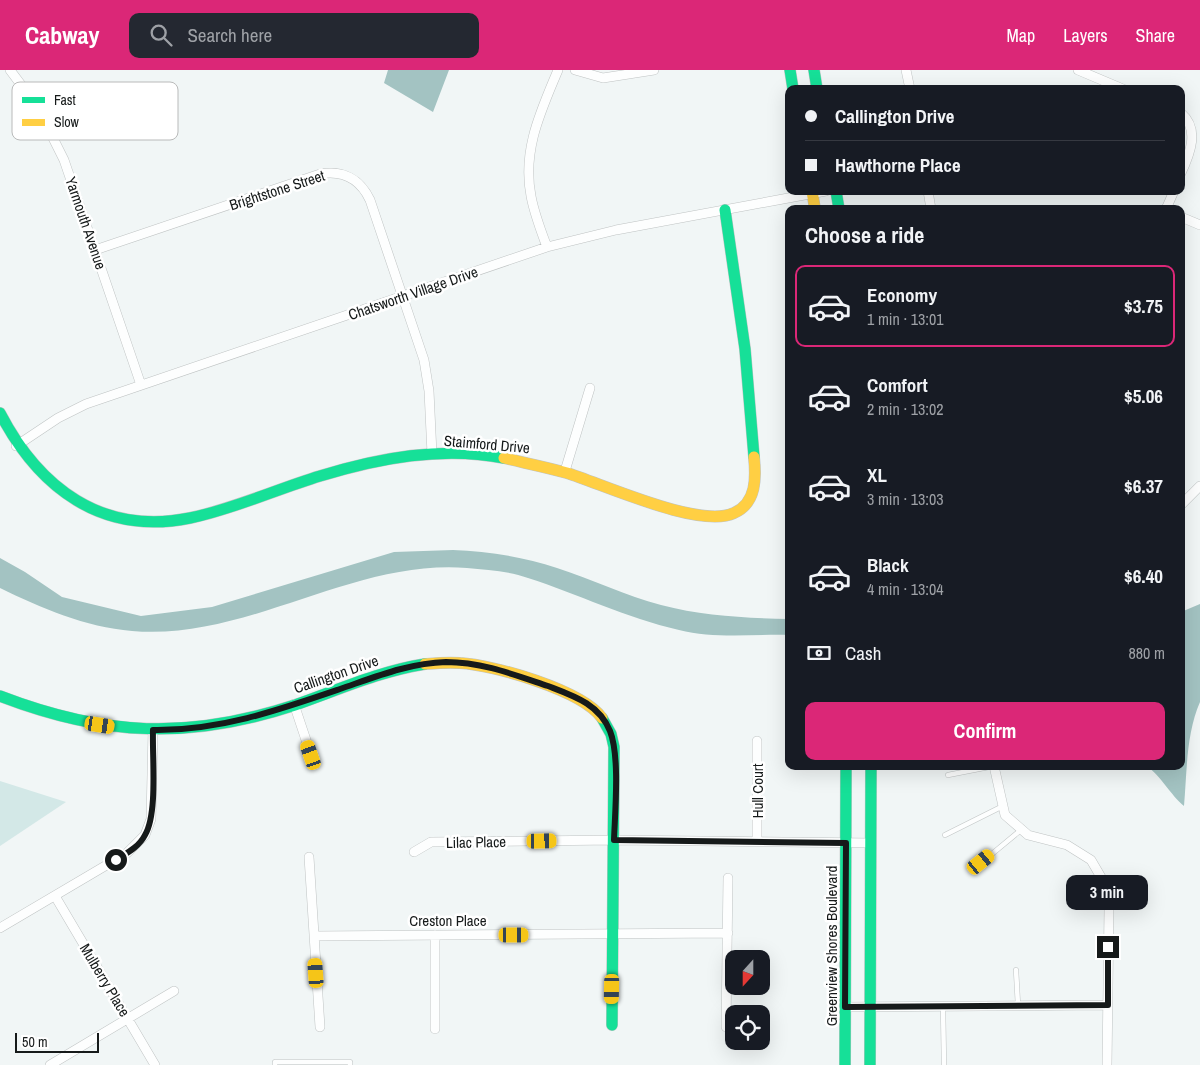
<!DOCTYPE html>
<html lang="en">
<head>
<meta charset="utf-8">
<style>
	body { margin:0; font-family:"Archivo Narrow",sans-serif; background:#242831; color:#f1f3f6; height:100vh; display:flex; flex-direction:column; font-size:19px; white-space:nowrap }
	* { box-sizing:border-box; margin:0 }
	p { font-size:16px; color:#9ea1a6 }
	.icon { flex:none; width:28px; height:28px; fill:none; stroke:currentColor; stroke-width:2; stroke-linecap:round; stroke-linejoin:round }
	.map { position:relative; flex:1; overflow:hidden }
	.sheet { position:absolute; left:785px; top:135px; width:400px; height:565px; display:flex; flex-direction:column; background:#171b24; border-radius:10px; box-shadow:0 5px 20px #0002 }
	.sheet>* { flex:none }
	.hud { position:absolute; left:785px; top:15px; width:400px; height:110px; border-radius:10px; box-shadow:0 5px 20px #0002; display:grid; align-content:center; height:110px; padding:0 20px; background:#171b24 }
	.needle { width:32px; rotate:201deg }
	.buttons { position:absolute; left:725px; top:880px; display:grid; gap:10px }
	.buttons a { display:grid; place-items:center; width:45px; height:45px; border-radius:10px; background:#171b24; box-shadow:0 5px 20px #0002; font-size:25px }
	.scale { position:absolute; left:15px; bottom:12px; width:84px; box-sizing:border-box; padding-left:5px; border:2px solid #161a1a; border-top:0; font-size:14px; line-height:18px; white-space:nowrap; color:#161a1a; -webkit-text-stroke:4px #fff; paint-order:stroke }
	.end { position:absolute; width:22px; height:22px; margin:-11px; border:6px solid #161a1a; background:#fff; box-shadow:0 0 0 2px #fff }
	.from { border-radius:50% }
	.bubble { position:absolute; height:35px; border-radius:10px; background:#171b24; box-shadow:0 5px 20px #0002; font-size:16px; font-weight:800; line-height:35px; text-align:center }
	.car { position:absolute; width:15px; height:30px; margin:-15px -8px; border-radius:6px; box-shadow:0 0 4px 1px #0007; background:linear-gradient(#f5c518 24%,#345 0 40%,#f5c518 0 76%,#345 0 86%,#f5c518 0) }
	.hud b { display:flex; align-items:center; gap:18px; height:48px; font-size:19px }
	.hud b+b { border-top:1px solid #363941 }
	.hud i { width:12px; height:12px; background:#f1f3f6 }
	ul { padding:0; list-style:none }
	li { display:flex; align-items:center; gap:15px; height:82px; margin:0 10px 8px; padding:0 10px; border:2px solid transparent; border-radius:10px }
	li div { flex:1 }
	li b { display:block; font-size:19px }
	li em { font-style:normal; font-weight:800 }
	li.active { border-color:#db2777 }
	li>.icon { width:45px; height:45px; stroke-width:1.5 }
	h2 { padding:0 20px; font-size:22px; line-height:60px }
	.pay { display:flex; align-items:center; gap:12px; height:55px; padding:0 20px; font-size:19px }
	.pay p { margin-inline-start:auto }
	.action { display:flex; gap:10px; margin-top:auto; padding:10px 20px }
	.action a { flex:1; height:58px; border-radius:10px; background:#db2777; color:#fff; font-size:20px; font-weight:800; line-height:58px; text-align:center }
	header { display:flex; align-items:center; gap:30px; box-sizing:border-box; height:70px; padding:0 25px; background:#db2777; color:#fff }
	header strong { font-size:24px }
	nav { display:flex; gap:28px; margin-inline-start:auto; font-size:18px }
	.search { width:350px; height:45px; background:#242831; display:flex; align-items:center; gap:12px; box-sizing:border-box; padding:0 18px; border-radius:10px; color:#9ea1a6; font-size:19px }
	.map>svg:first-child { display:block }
	.green { fill:#d3e8e7 }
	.water { fill:#a3c3c2 }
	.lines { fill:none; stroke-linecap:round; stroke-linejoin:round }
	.lane-casing { stroke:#bfc3c3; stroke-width:5.5 }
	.street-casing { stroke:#bfc3c3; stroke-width:10 }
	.fast-casing { stroke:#bfc3c3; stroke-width:12 }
	.slow-casing { stroke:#bfc3c3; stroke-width:12 }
	.lane { stroke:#fdfefe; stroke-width:4.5 }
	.street { stroke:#fdfefe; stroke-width:9 }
	.fast { stroke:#16e098; stroke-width:11 }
	.slow { stroke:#ffcf43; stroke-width:11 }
	.route { stroke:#161a1a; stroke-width:6 }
	.labels { text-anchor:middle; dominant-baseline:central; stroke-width:5; stroke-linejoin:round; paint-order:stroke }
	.street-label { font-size:15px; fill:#161a1a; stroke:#fff }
	.key { fill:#fff; stroke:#b9baba; stroke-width:1 }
	.key-label { font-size:14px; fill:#161a1a }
</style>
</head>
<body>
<header>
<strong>Cabway</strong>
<div class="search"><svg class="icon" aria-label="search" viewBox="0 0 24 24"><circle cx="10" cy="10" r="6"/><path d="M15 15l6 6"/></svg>Search here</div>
<nav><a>Map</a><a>Layers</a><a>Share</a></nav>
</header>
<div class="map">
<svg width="1200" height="995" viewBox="0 0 1200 995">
	<rect width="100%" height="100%" fill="#f1f6f6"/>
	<!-- green -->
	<path class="green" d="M0,711L66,732L0,776Z"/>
	<!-- water -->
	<path class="water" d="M388,0H449L433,42L384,13Z
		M453,480C488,481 524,487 557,498C592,509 626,526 661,535C703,546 745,548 789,549V565C753,564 714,569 679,560C626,548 578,524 528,508C509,501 487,500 467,498C351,489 248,571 132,561C85,557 41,538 0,518V488L25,502L62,527L141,546L212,537L394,482Z
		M1200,534V632C1186,664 1187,702 1184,736C1172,727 1156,699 1145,696H1181V542Z"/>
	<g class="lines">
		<defs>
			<path id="lane" d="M948,705L994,696
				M945,765L1003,736
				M981,793L1022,759
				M1016,900L1018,935
				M943,936L944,995
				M275,995V992H350V995"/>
			<path id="street" d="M10,0L37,36L64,90L141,315
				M575,0L603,8L654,0
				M906,0L910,19
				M1078,0L1123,19
				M1181,43C1200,59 1190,84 1181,103
				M928,121L931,139
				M1166,139L1174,121
				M1181,147L1200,155
				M547,177C541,161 534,143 531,126C522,80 541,41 558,0
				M95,180L320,104C343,100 360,109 370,130L424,290L429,321L432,384
				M16,376L58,348L86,334L547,177L616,160L826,121
				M565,401L590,318
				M1181,435L1200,416
				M294,634L311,685
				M994,696L1005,745L1028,765L1067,775L1091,790L1105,814L1109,839L1107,995
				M757,770V671
				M414,782L431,772L615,770L871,773
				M309,787L320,957
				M55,826L155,995
				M0,858L127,783L145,765L151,749L153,660
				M435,865V959
				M314,866L728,863
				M845,937L1108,935
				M726,957L728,808
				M50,995L174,921"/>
			<path id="fast" d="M790,0L793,19
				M814,0L817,19
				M836,121L839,139
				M725,140L745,279L754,387
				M0,343C39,418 102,466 190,448C234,439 277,419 320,406C379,388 442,376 504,388
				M0,626C104,666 189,670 295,635C338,620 380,601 425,594
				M602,648L611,664L614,677L612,955
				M845,995L846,696
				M870,995L871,696"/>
			<path id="slow" d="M812,121L815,139
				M504,388C525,393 546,397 567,403C605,415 700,459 734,443C757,433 756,407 754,387
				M425,594C437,593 448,592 460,593C494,595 582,620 602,648"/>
		</defs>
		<!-- lane casing -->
		<use href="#lane" class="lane-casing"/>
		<!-- street casing -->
		<use href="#street" class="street-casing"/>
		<!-- fast casing -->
		<use href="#fast" class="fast-casing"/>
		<!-- slow casing -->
		<use href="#slow" class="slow-casing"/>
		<!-- lane -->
		<use href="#lane" class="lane"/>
		<!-- street -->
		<use href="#street" class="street"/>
		<!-- fast -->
		<use href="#fast" class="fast"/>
		<!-- slow -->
		<use href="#slow" class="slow"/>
	</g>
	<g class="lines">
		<!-- route -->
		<path class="route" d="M116,790C127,783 139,777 145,765C158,743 152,686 153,660C219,661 279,640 340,619C375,607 409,593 446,592C482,592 515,605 548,616C574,626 599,634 610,661C620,686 615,742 614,770L846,773L845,937L1108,935V877"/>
	</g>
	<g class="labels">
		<!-- street labels -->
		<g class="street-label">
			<text transform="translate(277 120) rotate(-18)">Brightstone Street</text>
			<text transform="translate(86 153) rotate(71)">Yarmouth Avenue</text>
			<text transform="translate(413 223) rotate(-19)">Chatsworth Village Drive</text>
			<text transform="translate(487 374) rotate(5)">Staimford Drive</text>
			<text transform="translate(336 604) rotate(-19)">Callington Drive</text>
			<text transform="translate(757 721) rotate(-90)">Hull Court</text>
			<text transform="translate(476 772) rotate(-1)">Lilac Place</text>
			<text x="448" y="850">Creston Place</text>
			<text transform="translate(831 876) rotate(-90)">Greenview Shores Boulevard</text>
			<text transform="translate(105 910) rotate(59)">Mulberry Place</text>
		</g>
	</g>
	<!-- legend -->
	<rect x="12" y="12" width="166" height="58" rx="8" class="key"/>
	<rect x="22" y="27" width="23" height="6" fill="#16e098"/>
	<rect x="22" y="49" width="23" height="7" fill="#ffcf43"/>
	<g class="key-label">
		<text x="54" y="35">Fast</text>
		<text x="54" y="57">Slow</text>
	</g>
</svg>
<div class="buttons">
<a><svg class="needle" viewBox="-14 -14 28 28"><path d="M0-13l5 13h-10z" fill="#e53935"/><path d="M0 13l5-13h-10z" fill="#9ea1a6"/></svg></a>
<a><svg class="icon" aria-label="locate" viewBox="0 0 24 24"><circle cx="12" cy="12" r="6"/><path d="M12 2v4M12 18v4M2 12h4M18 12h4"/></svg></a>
</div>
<div class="scale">50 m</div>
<i class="end from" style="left:116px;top:790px"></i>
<i class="end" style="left:1108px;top:877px"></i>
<div class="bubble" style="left:1066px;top:805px;width:82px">3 min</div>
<i class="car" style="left:100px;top:655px;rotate:99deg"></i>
<i class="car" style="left:311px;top:685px;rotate:341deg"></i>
<i class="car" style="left:542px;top:771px;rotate:89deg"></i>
<i class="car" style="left:981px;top:792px;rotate:51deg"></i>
<i class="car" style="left:514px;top:865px;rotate:90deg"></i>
<i class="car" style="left:316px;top:903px;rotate:356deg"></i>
<i class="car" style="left:612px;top:919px;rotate:181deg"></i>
<div class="hud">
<b><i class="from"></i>Callington Drive</b>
<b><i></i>Hawthorne Place</b>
</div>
<section class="sheet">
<h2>Choose a ride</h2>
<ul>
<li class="active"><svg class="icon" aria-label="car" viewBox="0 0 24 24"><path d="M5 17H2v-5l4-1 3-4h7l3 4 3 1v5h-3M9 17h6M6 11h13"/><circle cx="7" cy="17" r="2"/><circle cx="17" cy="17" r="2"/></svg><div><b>Economy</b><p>1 min · 13:01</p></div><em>$3.75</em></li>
<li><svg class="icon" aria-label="car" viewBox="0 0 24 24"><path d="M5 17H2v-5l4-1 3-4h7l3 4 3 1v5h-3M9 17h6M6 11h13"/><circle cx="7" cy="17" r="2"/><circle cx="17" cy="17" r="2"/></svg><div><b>Comfort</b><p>2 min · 13:02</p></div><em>$5.06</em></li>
<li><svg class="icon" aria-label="car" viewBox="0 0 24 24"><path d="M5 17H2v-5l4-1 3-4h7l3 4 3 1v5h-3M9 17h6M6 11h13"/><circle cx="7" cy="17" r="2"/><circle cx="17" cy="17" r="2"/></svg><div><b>XL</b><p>3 min · 13:03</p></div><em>$6.37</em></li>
<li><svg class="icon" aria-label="car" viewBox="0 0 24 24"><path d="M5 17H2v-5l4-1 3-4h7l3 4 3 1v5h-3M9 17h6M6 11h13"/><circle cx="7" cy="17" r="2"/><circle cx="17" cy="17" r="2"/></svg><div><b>Black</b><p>4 min · 13:04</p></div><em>$6.40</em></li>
</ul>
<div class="pay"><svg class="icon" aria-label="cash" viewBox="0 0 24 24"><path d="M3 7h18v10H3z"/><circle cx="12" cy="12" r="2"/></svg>Cash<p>880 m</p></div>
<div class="action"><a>Confirm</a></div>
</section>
</div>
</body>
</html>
